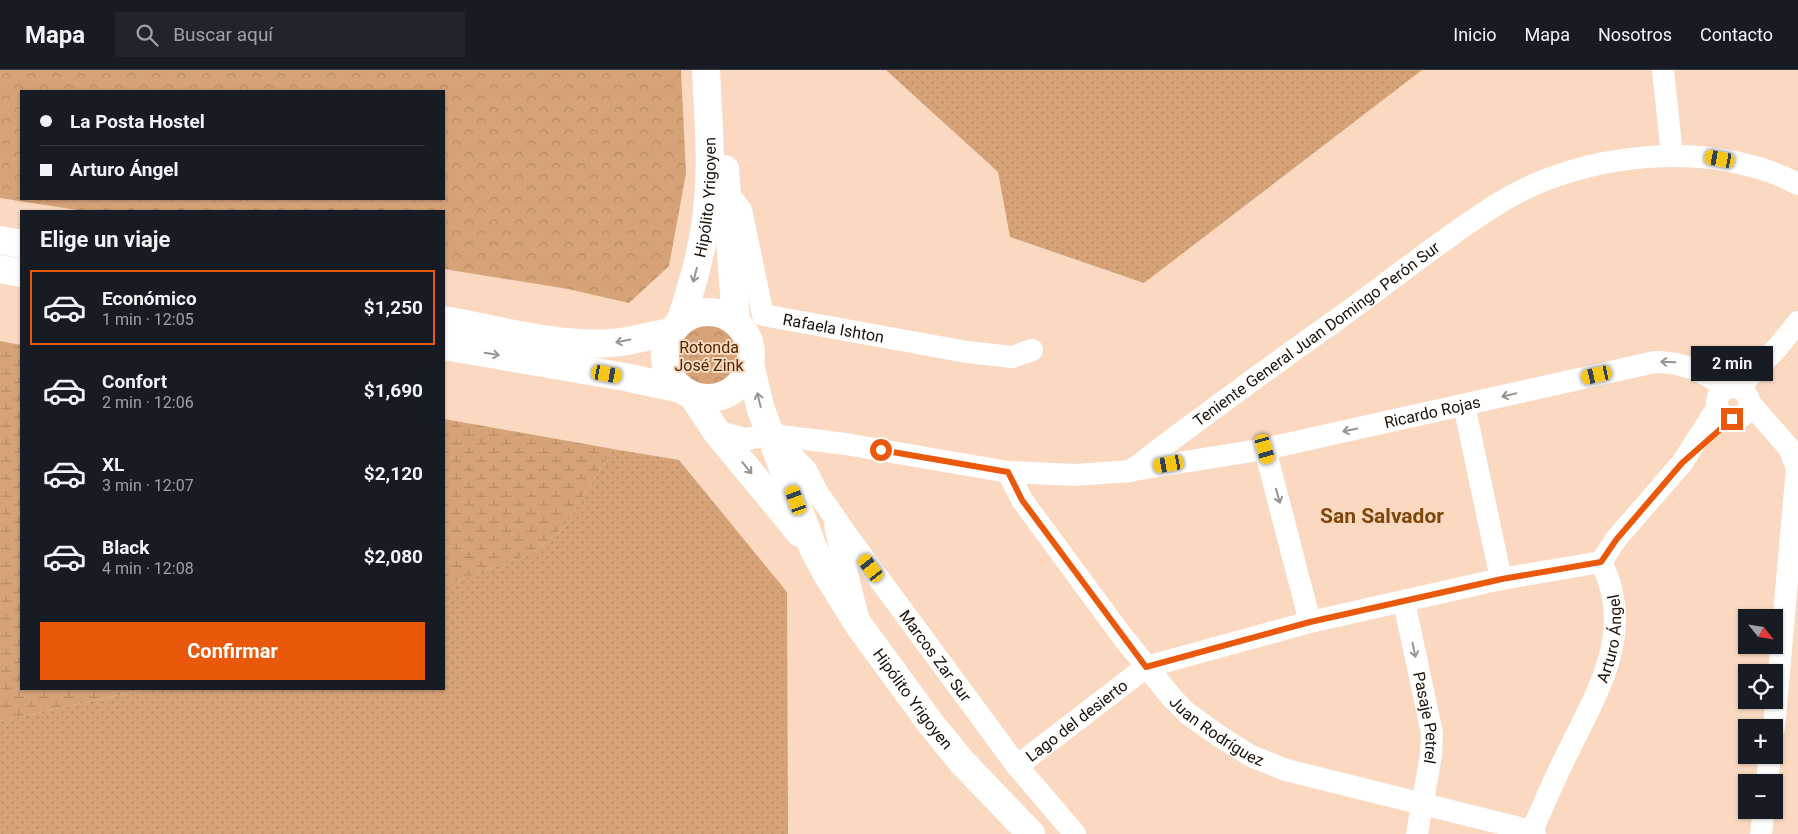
<!DOCTYPE html>
<html lang="es">
<head>
<meta charset="utf-8">
<style>
	body { margin:0; font-family:Roboto,sans-serif; background:#20242c; color:#f1f3f6; height:100vh; display:flex; flex-direction:column; font-size:19px; white-space:nowrap }
	* { box-sizing:border-box; margin:0 }
	p { font-size:16px; color:#9ea1a6 }
	.icon { flex:none; width:28px; height:28px; fill:none; stroke:currentColor; stroke-width:2; stroke-linecap:round; stroke-linejoin:round }
	.map { position:relative; flex:1; overflow:hidden }
	.drawer { position:absolute; left:20px; top:140px; width:425px; height:480px; display:flex; flex-direction:column; background:#171b24; border-radius:0px; box-shadow:0 1px 4px #0004 }
	.drawer>* { flex:none }
	.guide { position:absolute; left:20px; top:20px; width:425px; height:110px; border-radius:0px; box-shadow:0 1px 4px #0004; display:grid; align-content:center; height:110px; padding:0 20px; background:#171b24 }
	.needle { width:32px; rotate:120deg }
	.fabs { position:absolute; left:1738px; top:539px; display:grid; gap:10px }
	.fabs a { display:grid; place-items:center; width:45px; height:45px; border-radius:0px; background:#171b24; box-shadow:0 1px 4px #0004; font-size:25px }
	.end { position:absolute; width:22px; height:22px; margin:-11px; border:6px solid #ea580c; background:#fff; box-shadow:0 0 0 2px #fff }
	.from { border-radius:50% }
	.bubble { position:absolute; height:35px; border-radius:0px; background:#171b24; box-shadow:0 1px 4px #0004; font-size:16px; font-weight:700; line-height:35px; text-align:center }
	.car { position:absolute; width:15px; height:30px; margin:-15px -8px; border-radius:6px; box-shadow:0 0 4px 1px #0007; background:linear-gradient(#f5c518 24%,#345 0 40%,#f5c518 0 76%,#345 0 86%,#f5c518 0) }
	.guide b { display:flex; align-items:center; gap:18px; height:48px; font-size:19px }
	.guide b+b { border-top:1px solid #363941 }
	.guide i { width:12px; height:12px; background:#f1f3f6 }
	ul { padding:0; list-style:none }
	li { display:flex; align-items:center; gap:15px; height:75px; margin:0 10px 8px; padding:0 10px; border:2px solid transparent; border-radius:0px }
	li div { flex:1 }
	li b { display:block; font-size:19px }
	li em { font-style:normal; font-weight:700 }
	li.selected { border-color:#ea580c }
	li>.icon { width:45px; height:45px; stroke-width:1.5 }
	h2 { padding:0 20px; font-size:22px; line-height:60px }
	.primary-button { display:flex; gap:10px; margin-top:auto; padding:10px 20px }
	.primary-button a { flex:1; height:58px; border-radius:0px; background:#ea580c; color:#fff; font-size:20px; font-weight:700; line-height:58px; text-align:center }
	header { display:flex; align-items:center; gap:30px; box-sizing:border-box; height:70px; padding:0 25px; background:#171b24; border-bottom:1px solid #363941 }
	header strong { font-size:24px }
	nav { display:flex; gap:28px; margin-inline-start:auto; font-size:18px }
	.search { width:350px; height:45px; background:#20242c; display:flex; align-items:center; gap:12px; box-sizing:border-box; padding:0 18px; border-radius:0px; color:#9ea1a6; font-size:19px }
	.map>svg:first-child { display:block }
	.grass { fill:url(#grass-dots) }
	.forest { fill:url(#forest-crowns); fill-rule:evenodd }
	.wetland { fill:url(#wetland-marsh) }
	.lines { fill:none; stroke-linecap:round; stroke-linejoin:round }
	.minor { stroke:#fff; stroke-width:22 }
	.major { stroke:#fff; stroke-width:28 }
	.oneway { stroke:#999490 }
	.route { stroke:#ea580c; stroke-width:6 }
	.labels { text-anchor:middle; dominant-baseline:central; stroke-width:4; stroke-linejoin:round; paint-order:stroke }
	.street-label { font-size:16px; fill:#1d1209; stroke:#fad9c0 }
	.park-label { font-size:16px; fill:#512a01; stroke:#fad9c0 }
	.district-label { font-size:21px; font-weight:bold; fill:#7d460c; stroke:#fad9c0 }
</style>
</head>
<body>
<header>
<strong>Mapa</strong>
<div class="search"><svg class="icon" aria-label="search" viewBox="0 0 24 24"><circle cx="10" cy="10" r="6"/><path d="M15 15l6 6"/></svg>Buscar aquí</div>
<nav><a>Inicio</a><a>Mapa</a><a>Nosotros</a><a>Contacto</a></nav>
</header>
<div class="map">
<svg width="1798" height="764" viewBox="0 0 1798 764">
	<defs>
		<pattern id="grass-dots" width="8" height="8" patternUnits="userSpaceOnUse" patternTransform="scale(1.25)"><rect width="8" height="8" fill="#d6a278"/><path d="M2 2h.1M6 6h.1" fill="none" stroke="#b78a66" stroke-width="1.8" stroke-linecap="round"/></pattern>
		<pattern id="forest-crowns" width="20" height="18" patternUnits="userSpaceOnUse" patternTransform="scale(1.25)"><rect width="20" height="18" fill="#d6a278"/><path d="M2 6a3 3 0 1 1 6 0M12 15a3 3 0 1 1 6 0" fill="none" stroke="#b78a66"/></pattern>
		<pattern id="wetland-marsh" width="20" height="14" patternUnits="userSpaceOnUse" patternTransform="scale(1.25)"><rect width="20" height="14" fill="#d6a278"/><path d="M1 5h8M5 5V1M11 12h8M15 12V8" fill="none" stroke="#b78a66"/></pattern>
	</defs>
	<rect width="100%" height="100%" fill="#fad9c0"/>
	<!-- grass -->
	<path class="grass" d="M886,0H1422L1144,213L1010,167L998,102Z
		M613,379L679,390L787,522L788,764H0V651L147,619H444V516L534,482L563,458Z"/>
	<!-- forest -->
	<path class="forest" d="M0,0H681L686,103L669,196L629,233L568,219L444,199V141H84L0,128ZM21,21H444V129H21Z
		M676 286a33 33 0 1 1 66 0a33 33 0 1 1-66 0Z"/>
	<!-- wetland -->
	<path class="wetland" d="M0,271L21,275V619H147L0,651Z
		M444,349L613,379L563,458L534,482L444,516Z"/>
	<g class="lines">
		<!-- minor -->
		<g class="minor">
			<path d="M1663,0L1672,85"/>
			<path id="s1" d="M727,123L741,140L763,245L967,282L1012,287L1032,280"/>
			<circle cx="1733" cy="333" r="16"/>
			<path d="M1738,318L1778,277L1798,252"/>
			<path d="M1749,332L1789,378L1797,398L1774,658"/>
			<path d="M1464,335L1501,509"/>
			<path id="s2" d="M716,361L745,369L772,365L846,374L1008,402L1075,405L1131,401C1199,348 1269,298 1339,248C1392,210 1443,168 1499,133C1581,82 1711,68 1798,114"/>
			<path id="s3" d="M773,366L806,400L817,422L849,468L1017,696L1075,764"/>
			<path d="M1265,379L1310,552"/>
			<path id="s4" d="M1134,400L1265,379L1655,292C1686,292 1702,302 1728,318"/>
			<path id="s5" d="M1008,402L1022,430L1122,566L1172,628L1187,643L1219,666L1251,686L1286,700L1532,761L1535,764"/>
			<path d="M835,456L857,544"/>
			<path id="s6" d="M1404,532L1432,663L1431,685L1417,764"/>
			<path id="s7" d="M1017,696L1146,597L1310,552L1501,509L1601,492"/>
			<path d="M1767,712L1770,685"/>
			<path id="s8" d="M1532,761C1544,733 1556,705 1570,678C1600,617 1635,559 1601,492L1616,469L1682,393L1718,337"/>
			<path d="M1761,764L1764,740"/>
		</g>
		<!-- major -->
		<g class="major">
			<path d="M725,99L736,252"/>
			<path d="M0,170L21,174"/>
			<path d="M0,199L21,203"/>
			<circle cx="708" cy="285" r="43"/>
			<path d="M444,250C496,259 557,277 611,273C631,272 651,265 671,262"/>
			<path id="s9" d="M680,252C694,212 705,172 708,130C712,87 708,43 706,0"/>
			<path d="M444,276L625,307L681,319"/>
			<path id="s10" d="M750,294L761,340L814,480L827,504L860,557L931,654L962,692L1031,764"/>
			<path d="M693,326L716,361L800,463"/>
		</g>
	</g>
	<!-- one-way arrows -->
	<defs><path id="oneway-shaft" d="M-6 0H5M1.5-3L5.5 0L1.5 3" fill="none" stroke-width="1.6" stroke-linecap="round" stroke-linejoin="round" transform="scale(1.25)"/></defs>
	<g class="oneway">
		<use href="#oneway-shaft" transform="translate(695 205) rotate(105)"/>
		<use href="#oneway-shaft" transform="translate(623 271) rotate(168)"/>
		<use href="#oneway-shaft" transform="translate(492 284) rotate(10)"/>
		<use href="#oneway-shaft" transform="translate(1668 292) rotate(-178)"/>
		<use href="#oneway-shaft" transform="translate(1509 325) rotate(167)"/>
		<use href="#oneway-shaft" transform="translate(759 330) rotate(-103)"/>
		<use href="#oneway-shaft" transform="translate(1350 360) rotate(168)"/>
		<use href="#oneway-shaft" transform="translate(747 398) rotate(51)"/>
		<use href="#oneway-shaft" transform="translate(1278 426) rotate(74)"/>
		<use href="#oneway-shaft" transform="translate(1414 580) rotate(78)"/>
	</g>
	<g class="lines">
		<!-- route -->
		<path class="route" d="M881,380L1008,402L1022,430L1146,597L1310,552L1502,509L1601,492L1616,470L1682,393L1732,349"/>
	</g>
	<g class="labels">
		<!-- street labels -->
		<g class="street-label">
			<text stroke="none"><textPath href="#s9" startOffset="128">Hipólito Yrigoyen</textPath></text>
			<text stroke="none"><textPath href="#s1" startOffset="201">Rafaela Ishton</textPath></text>
			<text stroke="none"><textPath href="#s2" startOffset="650">Teniente General Juan Domingo Perón Sur</textPath></text>
			<text stroke="none"><textPath href="#s4" startOffset="304">Ricardo Rojas</textPath></text>
			<text stroke="none"><textPath href="#s8" startOffset="209">Arturo Ángel</textPath></text>
			<text stroke="none"><textPath href="#s3" startOffset="274">Marcos Zar Sur</textPath></text>
			<text stroke="none"><textPath href="#s10" startOffset="376">Hipólito Yrigoyen</textPath></text>
			<text stroke="none"><textPath href="#s6" startOffset="118">Pasaje Petrel</textPath></text>
			<text stroke="none"><textPath href="#s7" startOffset="75">Lago del desierto</textPath></text>
			<text stroke="none"><textPath href="#s5" startOffset="336">Juan Rodríguez</textPath></text>
		</g>
		<!-- park labels -->
		<g class="park-label">
			<text x="709" y="277">Rotonda<tspan x="709" dy="18">José Zink</tspan></text>
		</g>
		<!-- district labels -->
		<g class="district-label">
			<text x="1382" y="446">San Salvador</text>
		</g>
	</g>
</svg>
<div class="fabs">
<a><svg class="needle" viewBox="-14 -14 28 28"><path d="M0-13l5 13h-10z" fill="#e53935"/><path d="M0 13l5-13h-10z" fill="#9ea1a6"/></svg></a>
<a><svg class="icon" aria-label="locate" viewBox="0 0 24 24"><circle cx="12" cy="12" r="6"/><path d="M12 2v4M12 18v4M2 12h4M18 12h4"/></svg></a>
<a>+</a>
<a>−</a>
</div>
<i class="end from" style="left:881px;top:380px"></i>
<i class="end" style="left:1732px;top:349px"></i>
<div class="bubble" style="left:1691px;top:276px;width:82px">2 min</div>
<i class="car" style="left:1720px;top:89px;rotate:280deg"></i>
<i class="car" style="left:607px;top:304px;rotate:100deg"></i>
<i class="car" style="left:1597px;top:305px;rotate:257deg"></i>
<i class="car" style="left:1265px;top:379px;rotate:164deg"></i>
<i class="car" style="left:1169px;top:394px;rotate:260deg"></i>
<i class="car" style="left:796px;top:430px;rotate:340deg"></i>
<i class="car" style="left:871px;top:498px;rotate:323deg"></i>
<div class="guide">
<b><i class="from"></i>La Posta Hostel</b>
<b><i></i>Arturo Ángel</b>
</div>
<section class="drawer">
<h2>Elige un viaje</h2>
<ul>
<li class="selected"><svg class="icon" aria-label="car" viewBox="0 0 24 24"><path d="M5 17H2v-5l4-1 3-4h7l3 4 3 1v5h-3M9 17h6M6 11h13"/><circle cx="7" cy="17" r="2"/><circle cx="17" cy="17" r="2"/></svg><div><b>Económico</b><p>1 min · 12:05</p></div><em>$1,250</em></li>
<li><svg class="icon" aria-label="car" viewBox="0 0 24 24"><path d="M5 17H2v-5l4-1 3-4h7l3 4 3 1v5h-3M9 17h6M6 11h13"/><circle cx="7" cy="17" r="2"/><circle cx="17" cy="17" r="2"/></svg><div><b>Confort</b><p>2 min · 12:06</p></div><em>$1,690</em></li>
<li><svg class="icon" aria-label="car" viewBox="0 0 24 24"><path d="M5 17H2v-5l4-1 3-4h7l3 4 3 1v5h-3M9 17h6M6 11h13"/><circle cx="7" cy="17" r="2"/><circle cx="17" cy="17" r="2"/></svg><div><b>XL</b><p>3 min · 12:07</p></div><em>$2,120</em></li>
<li><svg class="icon" aria-label="car" viewBox="0 0 24 24"><path d="M5 17H2v-5l4-1 3-4h7l3 4 3 1v5h-3M9 17h6M6 11h13"/><circle cx="7" cy="17" r="2"/><circle cx="17" cy="17" r="2"/></svg><div><b>Black</b><p>4 min · 12:08</p></div><em>$2,080</em></li>
</ul>
<div class="primary-button"><a>Confirmar</a></div>
</section>
</div>
</body>
</html>
